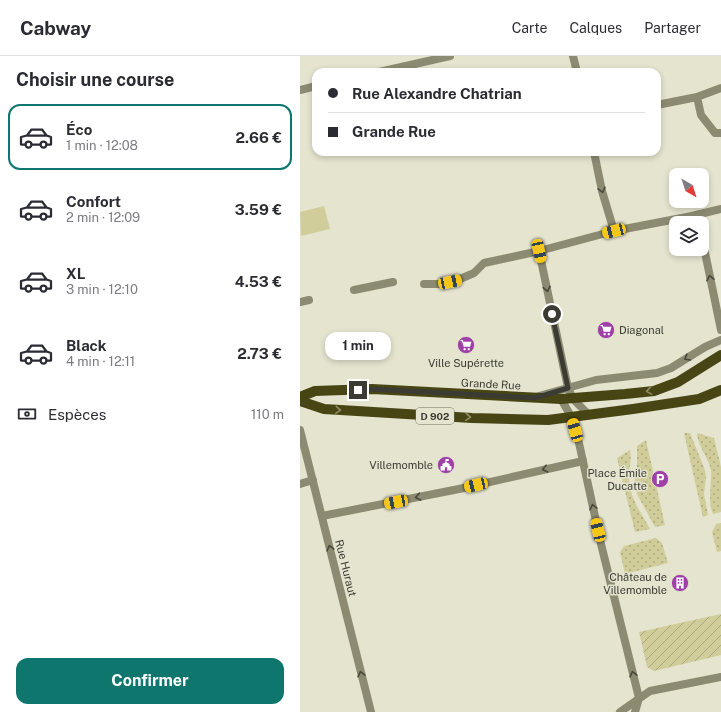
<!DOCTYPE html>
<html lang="fr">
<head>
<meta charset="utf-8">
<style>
	body { margin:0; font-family:"Public Sans",sans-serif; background:#f7f7f7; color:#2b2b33; height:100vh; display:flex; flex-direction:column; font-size:15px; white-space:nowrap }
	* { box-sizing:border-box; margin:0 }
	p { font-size:13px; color:#7c7c81 }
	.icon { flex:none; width:22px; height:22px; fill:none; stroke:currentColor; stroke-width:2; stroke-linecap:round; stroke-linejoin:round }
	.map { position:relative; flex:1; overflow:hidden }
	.drawer { display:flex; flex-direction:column; background:#fff; width:300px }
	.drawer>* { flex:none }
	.hud { position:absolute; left:12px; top:12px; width:349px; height:88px; border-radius:12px; box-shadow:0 2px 6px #0003; display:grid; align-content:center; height:88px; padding:0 16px; background:#fff }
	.needle { width:26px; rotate:141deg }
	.controls { position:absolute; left:369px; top:112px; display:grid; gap:8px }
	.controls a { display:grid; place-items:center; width:40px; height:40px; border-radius:8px; background:#fff; box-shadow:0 2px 6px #0003; font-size:20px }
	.end { position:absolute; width:18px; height:18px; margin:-9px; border:5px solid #3b3b33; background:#fff; box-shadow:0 0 0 2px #fff }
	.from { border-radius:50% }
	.bubble { position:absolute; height:28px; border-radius:12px; background:#fff; box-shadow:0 2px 6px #0003; font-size:13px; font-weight:700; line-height:28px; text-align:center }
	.car { position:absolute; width:12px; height:24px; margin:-12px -6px; border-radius:5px; box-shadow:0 0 3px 1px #0007; background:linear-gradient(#f5c518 24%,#345 0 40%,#f5c518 0 76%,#345 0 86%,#f5c518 0) }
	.hud b { display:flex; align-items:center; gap:14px; height:38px; font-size:15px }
	.hud b+b { border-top:1px solid #e1e1e2 }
	.hud i { width:10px; height:10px; background:#2b2b33 }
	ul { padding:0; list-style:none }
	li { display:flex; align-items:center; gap:12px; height:66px; margin:0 8px 6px; padding:0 8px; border:2px solid transparent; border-radius:12px }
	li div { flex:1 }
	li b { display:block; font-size:15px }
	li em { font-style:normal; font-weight:700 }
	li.active { border-color:#0f766e }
	li>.icon { width:36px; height:36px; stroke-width:1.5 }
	h2 { padding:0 16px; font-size:18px; line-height:48px }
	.pay { display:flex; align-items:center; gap:10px; height:44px; padding:0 16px; font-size:15px }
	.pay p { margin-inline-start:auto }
	.action { display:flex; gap:8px; margin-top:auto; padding:8px 16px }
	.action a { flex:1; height:46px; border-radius:12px; background:#0f766e; color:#fff; font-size:16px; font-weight:700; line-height:46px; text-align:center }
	header { display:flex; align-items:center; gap:24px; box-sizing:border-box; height:56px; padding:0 20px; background:#fff; border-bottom:1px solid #e1e1e2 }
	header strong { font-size:19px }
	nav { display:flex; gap:22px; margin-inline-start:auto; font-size:14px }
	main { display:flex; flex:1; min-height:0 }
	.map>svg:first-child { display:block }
	.grass { fill:url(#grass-dots) }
	.park { fill:#d0cd9a }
	.garden { fill:url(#garden-furrows) }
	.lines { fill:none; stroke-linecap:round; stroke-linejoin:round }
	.service { stroke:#8c8b72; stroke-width:8 }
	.minor { stroke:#8c8b72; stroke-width:8 }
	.primary { stroke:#484514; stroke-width:10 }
	.oneway { stroke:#47473c }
	.oneway2 { stroke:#8e8d68 }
	.route { stroke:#3b3b33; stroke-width:5 }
	.labels { text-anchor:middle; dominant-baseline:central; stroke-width:3; stroke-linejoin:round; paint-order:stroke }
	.shield { fill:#e4e4cf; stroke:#6e6e62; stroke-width:1 }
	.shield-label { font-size:10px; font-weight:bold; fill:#3b3b33 }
	.poi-label { font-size:11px; fill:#3b3b33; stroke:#e4e4cf; text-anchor:end }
	.street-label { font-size:11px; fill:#3b3b33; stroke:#e4e4cf }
</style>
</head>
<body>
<header>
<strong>Cabway</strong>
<nav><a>Carte</a><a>Calques</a><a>Partager</a></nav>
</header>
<main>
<section class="drawer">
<h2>Choisir une course</h2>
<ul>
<li class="active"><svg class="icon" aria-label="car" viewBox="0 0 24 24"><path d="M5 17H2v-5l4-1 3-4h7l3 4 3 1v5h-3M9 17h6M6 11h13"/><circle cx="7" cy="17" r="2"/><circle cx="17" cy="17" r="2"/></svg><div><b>Éco</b><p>1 min · 12:08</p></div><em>2.66 €</em></li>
<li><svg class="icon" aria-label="car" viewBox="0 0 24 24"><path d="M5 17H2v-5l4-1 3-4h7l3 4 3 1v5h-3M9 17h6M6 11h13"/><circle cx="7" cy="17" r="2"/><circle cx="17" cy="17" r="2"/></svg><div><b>Confort</b><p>2 min · 12:09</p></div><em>3.59 €</em></li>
<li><svg class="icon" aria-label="car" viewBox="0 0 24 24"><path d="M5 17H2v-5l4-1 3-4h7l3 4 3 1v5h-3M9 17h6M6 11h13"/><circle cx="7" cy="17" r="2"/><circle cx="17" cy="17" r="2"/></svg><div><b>XL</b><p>3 min · 12:10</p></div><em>4.53 €</em></li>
<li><svg class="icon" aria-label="car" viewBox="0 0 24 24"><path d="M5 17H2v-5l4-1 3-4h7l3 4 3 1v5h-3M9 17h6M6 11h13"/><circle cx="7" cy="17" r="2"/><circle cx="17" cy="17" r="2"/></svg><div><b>Black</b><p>4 min · 12:11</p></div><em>2.73 €</em></li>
</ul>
<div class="pay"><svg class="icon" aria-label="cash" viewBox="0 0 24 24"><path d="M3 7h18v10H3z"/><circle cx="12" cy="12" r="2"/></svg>Espèces<p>110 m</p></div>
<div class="action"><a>Confirmer</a></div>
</section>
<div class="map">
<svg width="421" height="656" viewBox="0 0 421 656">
	<defs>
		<pattern id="grass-dots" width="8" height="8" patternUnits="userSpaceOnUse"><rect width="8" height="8" fill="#d0cd9a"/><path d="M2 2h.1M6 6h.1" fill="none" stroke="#aaa87e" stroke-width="1.8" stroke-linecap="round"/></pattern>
		<pattern id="garden-furrows" width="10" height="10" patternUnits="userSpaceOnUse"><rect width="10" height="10" fill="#d0cd9a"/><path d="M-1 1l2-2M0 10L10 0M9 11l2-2" fill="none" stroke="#aaa87e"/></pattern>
	</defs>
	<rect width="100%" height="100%" fill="#e4e4cf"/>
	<!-- grass -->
	<path class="grass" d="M384,377H390L405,414L406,421L404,438L408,459L403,461Z
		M397,377L414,382L421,411V456L413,458C407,444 412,429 411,415C409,401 398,392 397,377Z
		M346,384L365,469L355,471L337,438L334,418L337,416V390Z
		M330,394C332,403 329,411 329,420C328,440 341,456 350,473L335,476L317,402Z
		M421,467V495L417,496L412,476L416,468Z
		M356,482L362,487L368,507L325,518L320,496L324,490Z"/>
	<!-- park -->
	<path class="park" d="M24,150L30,173L1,180L0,156Z"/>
	<!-- garden -->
	<path class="garden" d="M421,558V599L354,615L347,611L339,576Z"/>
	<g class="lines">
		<!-- service -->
		<path class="service" d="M79,16L150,0
			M0,34L16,30
			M397,41L421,32
			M357,49L397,41L401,59L415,77H421
			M54,234L93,226
			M0,246L9,244
			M239,340L296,324L357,317L371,312L405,291L421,284
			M0,428L13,424
			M22,460L159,433L283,405"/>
		<!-- minor -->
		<path class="minor" d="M273,0L277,16
			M294,96L302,135L314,175
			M397,159L399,167
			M392,160L421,153
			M402,182L421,274
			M124,228H140L160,223L174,217L184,207L244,194
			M261,343L272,362L279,387L301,488L339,642L335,656
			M289,359L273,343L268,332L239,195L314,175L397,159
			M0,374L71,656
			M320,656L350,635L421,621"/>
		<!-- primary -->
		<path class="primary" d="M0,341L15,335L72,333L261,343L325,338L354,335L378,326L421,299
			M0,345L24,353L57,355L172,362L248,364L333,353L399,343L421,334"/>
	</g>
	<!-- one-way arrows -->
	<defs><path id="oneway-chevron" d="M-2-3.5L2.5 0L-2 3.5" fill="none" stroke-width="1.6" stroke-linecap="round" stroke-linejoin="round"/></defs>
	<g class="oneway">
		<use href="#oneway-chevron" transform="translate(302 134) rotate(76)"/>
		<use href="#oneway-chevron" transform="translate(410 222) rotate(-102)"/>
		<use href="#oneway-chevron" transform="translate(247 233) rotate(79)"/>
		<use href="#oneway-chevron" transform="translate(387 302) rotate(149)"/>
		<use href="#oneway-chevron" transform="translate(245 413) rotate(167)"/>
		<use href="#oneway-chevron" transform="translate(118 441) rotate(169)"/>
		<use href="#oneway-chevron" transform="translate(293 451) rotate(-103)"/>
		<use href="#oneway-chevron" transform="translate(30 492) rotate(-104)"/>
		<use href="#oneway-chevron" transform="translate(61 618) rotate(-104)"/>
		<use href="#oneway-chevron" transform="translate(333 618) rotate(-104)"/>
	</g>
	<g class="oneway2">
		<use href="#oneway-chevron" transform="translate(349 335) rotate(171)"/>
		<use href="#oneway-chevron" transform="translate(38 354) rotate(4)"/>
		<use href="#oneway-chevron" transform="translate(168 361) rotate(3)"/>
	</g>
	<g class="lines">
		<!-- route -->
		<path class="route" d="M58,334L72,333L235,342L268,332L252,258"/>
	</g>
	<!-- icons -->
	<defs>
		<symbol id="supermarket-disc" viewBox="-11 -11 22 22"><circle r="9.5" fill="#9f40a8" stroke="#e4e4cf"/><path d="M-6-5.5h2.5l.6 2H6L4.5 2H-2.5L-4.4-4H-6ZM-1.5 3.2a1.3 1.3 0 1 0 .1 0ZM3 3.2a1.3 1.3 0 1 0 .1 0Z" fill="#fff"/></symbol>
		<symbol id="civic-disc" viewBox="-11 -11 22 22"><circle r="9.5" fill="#9f40a8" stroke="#e4e4cf"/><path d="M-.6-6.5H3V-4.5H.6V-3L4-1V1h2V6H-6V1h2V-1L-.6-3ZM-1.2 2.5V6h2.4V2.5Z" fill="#fff"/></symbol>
		<symbol id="parking-disc" viewBox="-11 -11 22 22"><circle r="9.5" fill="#9f40a8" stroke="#e4e4cf"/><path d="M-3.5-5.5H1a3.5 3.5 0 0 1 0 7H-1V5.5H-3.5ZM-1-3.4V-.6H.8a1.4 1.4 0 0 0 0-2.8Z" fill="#fff"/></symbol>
		<symbol id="building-disc" viewBox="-11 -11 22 22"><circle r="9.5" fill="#9f40a8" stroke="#e4e4cf"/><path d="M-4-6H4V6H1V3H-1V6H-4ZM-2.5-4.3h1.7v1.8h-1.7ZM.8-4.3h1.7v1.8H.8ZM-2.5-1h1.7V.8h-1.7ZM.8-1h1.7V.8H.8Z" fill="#fff"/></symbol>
	</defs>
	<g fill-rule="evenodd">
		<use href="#supermarket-disc" x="296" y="264" width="20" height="20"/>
		<use href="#supermarket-disc" x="156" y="279" width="20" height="20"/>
		<use href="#civic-disc" x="136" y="399" width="20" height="20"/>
		<use href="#parking-disc" x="350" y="413" width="20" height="20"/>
		<use href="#building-disc" x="370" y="517" width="20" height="20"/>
	</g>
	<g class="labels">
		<!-- shield labels -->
		<rect class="shield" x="116" y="352" width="38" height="16" rx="3"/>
		<g class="shield-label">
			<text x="135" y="360">D 902</text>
		</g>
		<!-- poi labels -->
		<g class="poi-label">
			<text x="319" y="274" text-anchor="start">Diagonal</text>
			<text x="166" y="307" text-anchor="middle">Ville Supérette</text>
			<text x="133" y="409">Villemomble</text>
			<text x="347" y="417">Place Émile<tspan x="347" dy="13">Ducatte</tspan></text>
			<text x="367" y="521">Château de<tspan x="367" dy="13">Villemomble</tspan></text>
		</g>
		<!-- street labels -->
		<g class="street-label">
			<text transform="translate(191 328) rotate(3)">Grande Rue</text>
			<text transform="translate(46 512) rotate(76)">Rue Huraut</text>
		</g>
	</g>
</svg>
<div class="controls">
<a><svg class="needle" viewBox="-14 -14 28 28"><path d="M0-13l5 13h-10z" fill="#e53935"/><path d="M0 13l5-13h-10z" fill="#7c7c81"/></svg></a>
<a><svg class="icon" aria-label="layers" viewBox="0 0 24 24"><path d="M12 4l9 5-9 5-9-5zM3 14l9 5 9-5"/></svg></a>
</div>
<i class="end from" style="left:252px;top:258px"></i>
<i class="end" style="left:58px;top:334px"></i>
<div class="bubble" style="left:25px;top:276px;width:66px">1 min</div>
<i class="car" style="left:314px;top:175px;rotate:256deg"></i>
<i class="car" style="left:239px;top:195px;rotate:168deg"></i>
<i class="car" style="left:150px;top:226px;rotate:78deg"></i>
<i class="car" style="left:275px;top:374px;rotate:344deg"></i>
<i class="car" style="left:176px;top:429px;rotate:257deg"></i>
<i class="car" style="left:96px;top:446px;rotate:259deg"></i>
<i class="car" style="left:298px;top:474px;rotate:347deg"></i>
<div class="hud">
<b><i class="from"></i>Rue Alexandre Chatrian</b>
<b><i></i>Grande Rue</b>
</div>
</div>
</main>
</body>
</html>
